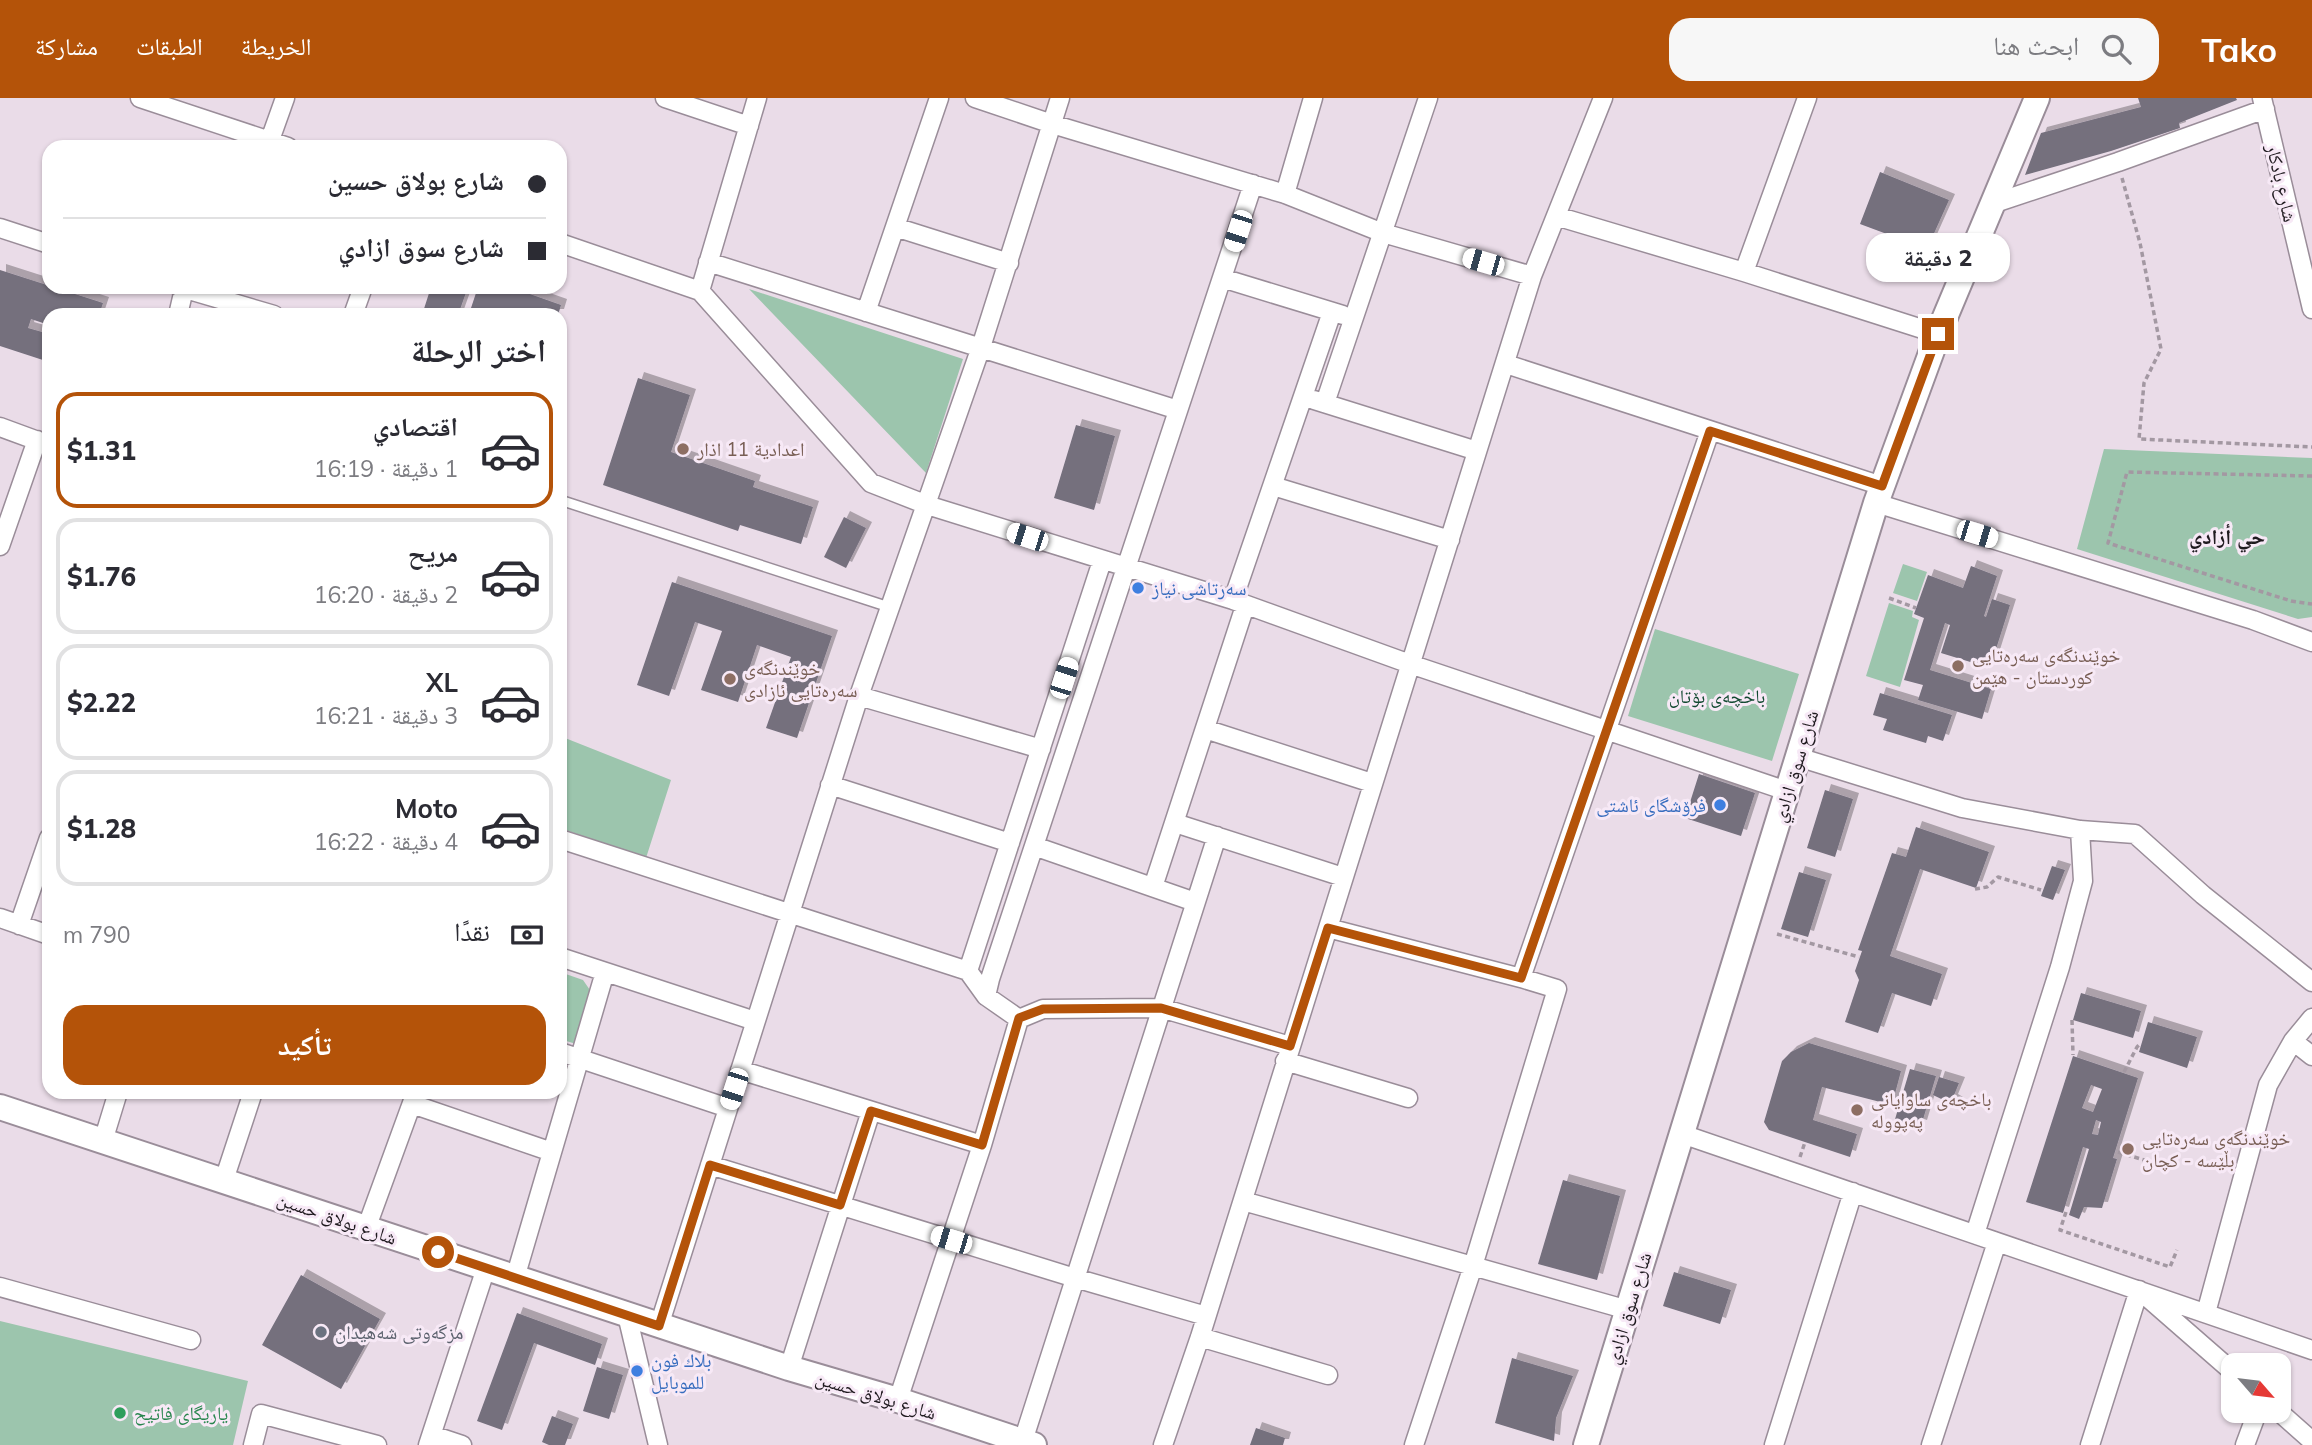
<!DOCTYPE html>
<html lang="ar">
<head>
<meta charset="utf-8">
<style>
	body { margin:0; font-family:Mulish,"Noto Naskh Arabic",sans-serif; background:#f7f7f7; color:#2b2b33; direction:rtl; height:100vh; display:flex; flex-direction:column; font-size:26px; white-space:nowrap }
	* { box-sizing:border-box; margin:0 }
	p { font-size:23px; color:#7c7c81 }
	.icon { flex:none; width:38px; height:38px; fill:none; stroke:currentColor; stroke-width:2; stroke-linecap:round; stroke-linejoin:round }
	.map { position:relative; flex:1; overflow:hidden; direction:ltr }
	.sheet { position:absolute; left:42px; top:210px; width:525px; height:791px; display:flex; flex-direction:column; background:#fff; border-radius:21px; box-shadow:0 2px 5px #0004; direction:rtl }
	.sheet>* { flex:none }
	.hud { position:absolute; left:42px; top:42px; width:525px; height:154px; border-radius:21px; box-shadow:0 2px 5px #0004; direction:rtl; display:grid; align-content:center; height:154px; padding:0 21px; background:#fff }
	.needle { width:46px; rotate:118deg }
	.buttons { position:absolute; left:2221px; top:1255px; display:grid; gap:14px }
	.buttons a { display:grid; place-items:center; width:70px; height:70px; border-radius:14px; background:#fff; box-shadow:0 2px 5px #0004; font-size:35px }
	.end { position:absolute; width:32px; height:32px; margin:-16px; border:9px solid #b45309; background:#fff; box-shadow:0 0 0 4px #fff }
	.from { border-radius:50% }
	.bubble { position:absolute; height:49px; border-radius:21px; background:#fff; box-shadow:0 2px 5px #0004; font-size:23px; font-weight:800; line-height:49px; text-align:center; direction:rtl }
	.car { position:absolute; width:21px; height:42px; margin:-21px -10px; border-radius:9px; box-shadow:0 0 5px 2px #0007; background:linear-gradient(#fff 24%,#345 0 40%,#fff 0 76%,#345 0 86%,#fff 0) }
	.hud b { display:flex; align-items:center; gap:24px; height:66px; font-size:26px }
	.hud b+b { border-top:2px solid #e1e1e2 }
	.hud i { width:18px; height:18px; background:#2b2b33 }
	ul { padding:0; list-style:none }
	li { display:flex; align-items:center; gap:21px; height:116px; margin:0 14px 10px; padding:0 7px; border:4px solid #e1e1e2; border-radius:21px }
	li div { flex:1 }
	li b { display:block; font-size:26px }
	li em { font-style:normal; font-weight:800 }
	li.active { border-color:#b45309 }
	li>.icon { width:63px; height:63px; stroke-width:1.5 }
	h2 { padding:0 21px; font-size:32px; line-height:84px }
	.pay { display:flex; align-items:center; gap:18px; height:77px; padding:0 21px; font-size:26px }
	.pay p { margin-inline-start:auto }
	.button { display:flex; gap:14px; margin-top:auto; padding:14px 21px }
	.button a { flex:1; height:80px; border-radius:21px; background:#b45309; color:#fff; font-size:28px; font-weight:800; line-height:80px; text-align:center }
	header { display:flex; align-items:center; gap:42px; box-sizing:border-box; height:98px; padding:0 35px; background:#b45309; color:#fff }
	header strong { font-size:33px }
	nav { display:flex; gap:38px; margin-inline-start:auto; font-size:24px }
	.search { width:490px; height:63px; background:#f7f7f7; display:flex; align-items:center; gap:18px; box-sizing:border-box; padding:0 24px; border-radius:21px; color:#7c7c81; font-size:26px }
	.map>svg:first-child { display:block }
	.green { fill:#9cc5ad }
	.building { fill:#746f7d; fill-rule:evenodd; filter:url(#shadow) }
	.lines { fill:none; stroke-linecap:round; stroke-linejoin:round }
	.lane-casing { stroke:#9a8d99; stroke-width:12 }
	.street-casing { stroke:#9a8d99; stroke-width:21 }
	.secondary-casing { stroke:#9a8d99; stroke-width:28 }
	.path { stroke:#a398a2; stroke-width:3.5; stroke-dasharray:5 3.5; stroke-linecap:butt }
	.lane { stroke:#fff; stroke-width:9 }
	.street { stroke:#fff; stroke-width:18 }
	.secondary { stroke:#fff; stroke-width:24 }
	.route { stroke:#b45309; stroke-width:9 }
	.education-dot { fill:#8d6e63; stroke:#f7e9f6; stroke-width:2.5 }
	.shop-dot { fill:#3f7fe0; stroke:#f7e9f6; stroke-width:2.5 }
	.worship-dot { fill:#6b7280; stroke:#f7e9f6; stroke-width:2.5 }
	.leisure-dot { fill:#2e9e5b; stroke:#f7e9f6; stroke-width:2.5 }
	.labels { text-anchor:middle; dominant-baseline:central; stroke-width:6; stroke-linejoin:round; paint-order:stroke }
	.street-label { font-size:19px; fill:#1f1a1f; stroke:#f7e9f6 }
	.education-label { font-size:19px; fill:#785e54; stroke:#f7e9f6; text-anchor:start }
	.shop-label { font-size:19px; fill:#366cbe; stroke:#f7e9f6; text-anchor:start }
	.park-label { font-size:19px; fill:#114930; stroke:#f7e9f6 }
	.worship-label { font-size:19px; fill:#5b616d; stroke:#f7e9f6; text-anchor:start }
	.leisure-label { font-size:19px; fill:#27864d; stroke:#f7e9f6; text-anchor:start }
	.neighbourhood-label { font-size:21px; font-weight:bold; fill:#1f1a1f; stroke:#f7e9f6 }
</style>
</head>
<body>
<header>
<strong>Tako</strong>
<div class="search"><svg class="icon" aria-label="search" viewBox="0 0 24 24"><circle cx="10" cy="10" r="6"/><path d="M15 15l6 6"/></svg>ابحث هنا</div>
<nav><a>الخريطة</a><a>الطبقات</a><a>مشاركة</a></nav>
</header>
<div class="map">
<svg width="2312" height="1347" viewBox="0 0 2312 1347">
	<defs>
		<filter id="shadow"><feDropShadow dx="6" dy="-6" stdDeviation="0" flood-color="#0004"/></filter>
	</defs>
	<rect width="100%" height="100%" fill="#eadce8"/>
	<!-- green -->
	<path class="green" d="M749,191L963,261L926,375Z
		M2104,351L2312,360V519L2298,521L2077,451Z
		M1903,466L1927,474L1917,503L1893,495Z
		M1889,505L1913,513L1912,519L1919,522L1900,589L1866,578Z
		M1655,531L1799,576L1772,663L1628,618Z
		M560,638L671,682L646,760L560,730Z
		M560,874L583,882L592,895L576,946L560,941Z
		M0,1223L248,1283L233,1347H0Z"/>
	<!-- building -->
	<path class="building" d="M2138,0H2236L2237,2L2179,25L2180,30L2111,53L2025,77L2041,35L2141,9Z
		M1880,74L1949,102L1927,151L1860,126Z
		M0,172L103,205L99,217H49V227L31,221L28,230L49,236V264L0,248Z
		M431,189H468L458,217H422Z
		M478,189H510L561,207L558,217H508L499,214L498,217H473L469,216Z
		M638,280L690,297L671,354L755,383L753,389L813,409L801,446L740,427L738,433L603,387Z
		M1076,327L1115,338L1094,412L1054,400Z
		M844,419L866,430L846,470L824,459Z
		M1971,468L1997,478L1984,518L1986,519L1992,501L2010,507L1990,570L1941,555L1950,527L1945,525L1930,572L1991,591L1982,621L1918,602L1923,587L1904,582L1924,520L1914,516L1928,477L1963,490Z
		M672,484L832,538L797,640L766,630L791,559L757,547L738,604L701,592L722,533L695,524L669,598L637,587Z
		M1880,595L1952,617L1943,643L1928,638L1926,645L1883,632L1887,621L1873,617Z
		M1699,676L1755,695L1741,738L1685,720Z
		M1825,692L1853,701L1835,759L1807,750Z
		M1916,729L1989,754L1976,790L1920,771L1890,858L1942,876L1931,908L1892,895L1878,935L1845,924L1859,882L1855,873L1862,853L1858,852L1892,755L1906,759Z
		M2052,768L2065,772L2053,802L2041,798Z
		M1799,774L1826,782L1808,839L1781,831Z
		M2081,895L2141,913L2133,940L2073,922Z
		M2148,924L2197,939L2187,970L2139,954Z
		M1809,945L1901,973L1892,1007L1822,989L1813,1022L1857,1036L1850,1059L1769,1032L1764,1024L1782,963L1791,954Z
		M2073,958L2138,980L2113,1060L2117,1061L2102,1110L2084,1109L2079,1121L2069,1117L2089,1051L2083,1049L2063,1115L2026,1104ZM2091,987L2102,991L2093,1014L2082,1010ZM2096,1022L2101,1024L2098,1037L2092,1036Z
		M1910,971L1936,978L1921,1028L1910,1024L1907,1032L1893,1028Z
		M1939,979L1959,985L1952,1002L1957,1005L1956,1008L1933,997Z
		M1563,1082L1620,1098L1597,1182L1538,1166Z
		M1674,1174L1731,1192L1720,1226L1663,1208Z
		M301,1177L380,1221L341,1291L262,1247Z
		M517,1215L602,1246L595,1267L534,1245L502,1332L477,1323Z
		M1512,1260L1573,1278L1556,1320L1554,1343L1495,1325Z
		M597,1269L623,1277L609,1321L583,1313Z
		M552,1318L573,1326L565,1347H549L542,1344Z
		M1256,1330L1285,1340L1283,1347H1250Z"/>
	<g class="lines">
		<defs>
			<path id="lane" d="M560,402L889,509"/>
			<path id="street" d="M140,0L288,49
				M665,0L749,28
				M975,0L1052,26L1285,96L1383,135L1532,178
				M2262,0L2312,211
				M270,42L285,0
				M1285,96L1313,0
				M1992,106L2118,64L2265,11
				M1556,118L1744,174L1938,236
				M895,129L1009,165
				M0,130L49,146
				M560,145L700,193L871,385L927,407L1233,502L1410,566L1787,693
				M708,164L1178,312
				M1744,174L1807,0
				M1222,180L1343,217
				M179,189L274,217
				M700,193L757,0
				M866,214L939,0
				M178,217L184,191
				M353,217L363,189
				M1506,266L1882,388
				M1314,302L1477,353
				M1325,305L1428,0
				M0,329L49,347
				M1273,388L1450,442
				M1876,405L2253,522L2312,544
				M0,448L37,342
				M1233,502L1332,214
				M859,598L1041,651
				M1205,631L1372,685
				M1798,659L1962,710L2080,732L2135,736L2203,797L2312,884
				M830,687L1010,745
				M1175,725L1343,779
				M560,741L968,873L986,898L1019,921
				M1034,748L1195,804
				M1153,789L1245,508
				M0,820L49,837
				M19,827L49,740
				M1328,830L1521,880L1557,891L1473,1168L1414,1347
				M560,859L755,923
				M968,873L1102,463
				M1521,880L1710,333
				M986,898L990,881L1253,86
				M1019,921L1043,911L1161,910L1290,948
				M2293,943L2312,958
				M560,954L728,1010
				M1285,963L1408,1000
				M740,972L982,1047
				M412,1006L552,1054
				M1682,1036L2312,1252
				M103,1043L118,994
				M710,1067L1075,1180L1206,1218
				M224,1082L253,994
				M1243,1103L1628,1212
				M366,1131L416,994
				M1975,1136L2060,869L2083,783L2080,732
				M515,1180L605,874
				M0,1189L191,1242
				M2206,1215L2268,987L2293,943L2312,920
				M627,1217L658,1347
				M659,1228L859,598L981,249L1060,0
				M1200,1239L1328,1277
				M789,1270L871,1013
				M898,1302L982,1047L1019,921
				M2277,1312L2312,1343
				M432,1337L462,1347
				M1023,1343L1217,738
				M253,1347L261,1316L377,1347
				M428,1347L486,1170
				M1163,1347L1200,1239L1532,178L1603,0
				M1774,1347L1853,1094
				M1931,1347L1997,1144
				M2090,1347L2139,1192L2233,1274
				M2245,1347L2258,1312"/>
			<path id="secondary" d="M0,1009L789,1270L898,1302L1034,1347
				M1586,1347L1876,405L1938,236L2037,0"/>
		</defs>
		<!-- lane casing -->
		<use href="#lane" class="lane-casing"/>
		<!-- street casing -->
		<use href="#street" class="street-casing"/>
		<!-- secondary casing -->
		<use href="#secondary" class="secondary-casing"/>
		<!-- path -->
		<path class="path" d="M2122,80L2140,145L2161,251L2144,285L2139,341L2312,349
			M2312,378L2127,374L2108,445L2291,503L2312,506
			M1889,500L1916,510
			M1975,791L1987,789L1998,779L2041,792
			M1777,836L1859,859
			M2072,922L2073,957
			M2124,974L2137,949L2141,945
			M2118,1054L2157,1066
			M1800,1059L1805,1044
			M2066,1114L2060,1132L2170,1169L2177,1152"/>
		<!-- lane -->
		<use href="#lane" class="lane"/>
		<!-- street -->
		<use href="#street" class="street"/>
		<!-- secondary -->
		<use href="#secondary" class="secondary"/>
	</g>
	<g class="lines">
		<!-- route -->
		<path class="route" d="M438,1154L659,1228L710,1067L840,1107L871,1013L982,1047L1019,920L1043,911L1161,910L1290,948L1328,830L1521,880L1710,333L1882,388L1938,236"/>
	</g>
	<!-- markers -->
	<g class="education-dot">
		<circle cx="683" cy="351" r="7"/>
		<circle cx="1958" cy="568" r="7"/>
		<circle cx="730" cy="581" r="7"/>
		<circle cx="1857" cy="1012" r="7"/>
		<circle cx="2128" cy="1051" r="7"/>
	</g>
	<g class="shop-dot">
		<circle cx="1138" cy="490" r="7"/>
		<circle cx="1720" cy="707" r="7"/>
		<circle cx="637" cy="1273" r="7"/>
	</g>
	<circle class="worship-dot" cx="321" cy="1234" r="7"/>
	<circle class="leisure-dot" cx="120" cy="1315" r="7"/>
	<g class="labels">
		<!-- street labels -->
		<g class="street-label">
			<text transform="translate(2282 85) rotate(77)">شارع بادكار</text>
			<text transform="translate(1795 668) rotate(-73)">شارع سوق ازادي</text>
			<text transform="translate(337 1120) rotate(19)">شارع بولاق حسين</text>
			<text transform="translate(1628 1210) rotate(-73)">شارع سوق ازادي</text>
			<text transform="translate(876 1297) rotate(17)">شارع بولاق حسين</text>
		</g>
		<!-- education labels -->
		<g class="education-label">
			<text x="697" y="351">اعدادية 11 اذار</text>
			<text x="1972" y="557">خوێندنگەی سەرەتایی<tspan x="1972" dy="22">کوردستان - هێمن</tspan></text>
			<text x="744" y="570">خوێندنگەی<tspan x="744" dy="22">سەرەتایی ئازادی</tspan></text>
			<text x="1871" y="1001">باخچەی ساوایانی<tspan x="1871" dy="22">پەپوولە</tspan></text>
			<text x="2142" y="1040">خوێندنگەی سەرەتایی<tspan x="2142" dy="22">بڵێسە - کچان</tspan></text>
		</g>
		<!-- shop labels -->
		<g class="shop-label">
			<text x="1152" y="490">سەرتاشی نیاز</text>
			<text x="1706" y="707" text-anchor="end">فرۆشگای ئاشتی</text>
			<text x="651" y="1262">بلاك فون<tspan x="651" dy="22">للموبايل</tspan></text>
		</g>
		<!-- park labels -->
		<g class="park-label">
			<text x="1717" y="598">باخچەی بۆتان</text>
		</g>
		<!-- worship labels -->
		<g class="worship-label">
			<text x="335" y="1234">مزگەوتی شەهیدان</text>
		</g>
		<!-- leisure labels -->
		<g class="leisure-label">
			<text x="134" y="1315">یاریگای فاتیح</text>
		</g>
		<!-- neighbourhood labels -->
		<g class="neighbourhood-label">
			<text x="2227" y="438">حي أزادي</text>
		</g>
	</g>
</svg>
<div class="buttons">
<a><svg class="needle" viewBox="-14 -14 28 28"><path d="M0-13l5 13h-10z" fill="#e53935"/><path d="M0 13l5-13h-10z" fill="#7c7c81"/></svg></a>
</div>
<i class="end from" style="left:438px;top:1154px"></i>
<i class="end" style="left:1938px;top:236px"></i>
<div class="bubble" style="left:1866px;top:135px;width:144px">2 دقيقة</div>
<i class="car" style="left:1238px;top:133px;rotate:198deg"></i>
<i class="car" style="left:1483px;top:164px;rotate:286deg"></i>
<i class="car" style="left:1977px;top:436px;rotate:107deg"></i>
<i class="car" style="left:1027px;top:439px;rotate:288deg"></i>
<i class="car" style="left:1064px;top:580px;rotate:18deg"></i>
<i class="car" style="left:734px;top:991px;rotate:198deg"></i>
<i class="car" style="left:951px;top:1142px;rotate:287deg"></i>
<div class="hud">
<b><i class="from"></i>شارع بولاق حسين</b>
<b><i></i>شارع سوق ازادي</b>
</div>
<section class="sheet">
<h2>اختر الرحلة</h2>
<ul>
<li class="active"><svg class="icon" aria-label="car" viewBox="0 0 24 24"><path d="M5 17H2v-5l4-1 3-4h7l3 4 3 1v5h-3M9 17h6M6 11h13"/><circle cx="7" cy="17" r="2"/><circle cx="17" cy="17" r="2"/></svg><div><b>اقتصادي</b><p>1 دقيقة · 16:19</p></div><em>$1.31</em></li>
<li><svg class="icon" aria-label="car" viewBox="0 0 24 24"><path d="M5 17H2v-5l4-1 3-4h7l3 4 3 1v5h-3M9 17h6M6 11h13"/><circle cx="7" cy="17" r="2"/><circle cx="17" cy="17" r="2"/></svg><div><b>مريح</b><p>2 دقيقة · 16:20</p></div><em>$1.76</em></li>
<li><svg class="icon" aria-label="car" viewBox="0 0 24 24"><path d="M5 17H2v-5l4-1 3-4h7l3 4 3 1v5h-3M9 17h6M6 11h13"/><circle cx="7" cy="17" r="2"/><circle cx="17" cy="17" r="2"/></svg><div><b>XL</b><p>3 دقيقة · 16:21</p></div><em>$2.22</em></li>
<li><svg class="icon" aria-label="car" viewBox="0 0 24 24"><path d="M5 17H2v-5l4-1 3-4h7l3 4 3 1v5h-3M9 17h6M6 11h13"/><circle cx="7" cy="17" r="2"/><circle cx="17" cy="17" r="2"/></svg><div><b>Moto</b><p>4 دقيقة · 16:22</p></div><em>$1.28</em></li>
</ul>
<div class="pay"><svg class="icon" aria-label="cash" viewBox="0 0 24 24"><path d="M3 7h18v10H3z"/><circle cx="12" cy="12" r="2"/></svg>نقدًا<p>790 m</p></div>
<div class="button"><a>تأكيد</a></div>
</section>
</div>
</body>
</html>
